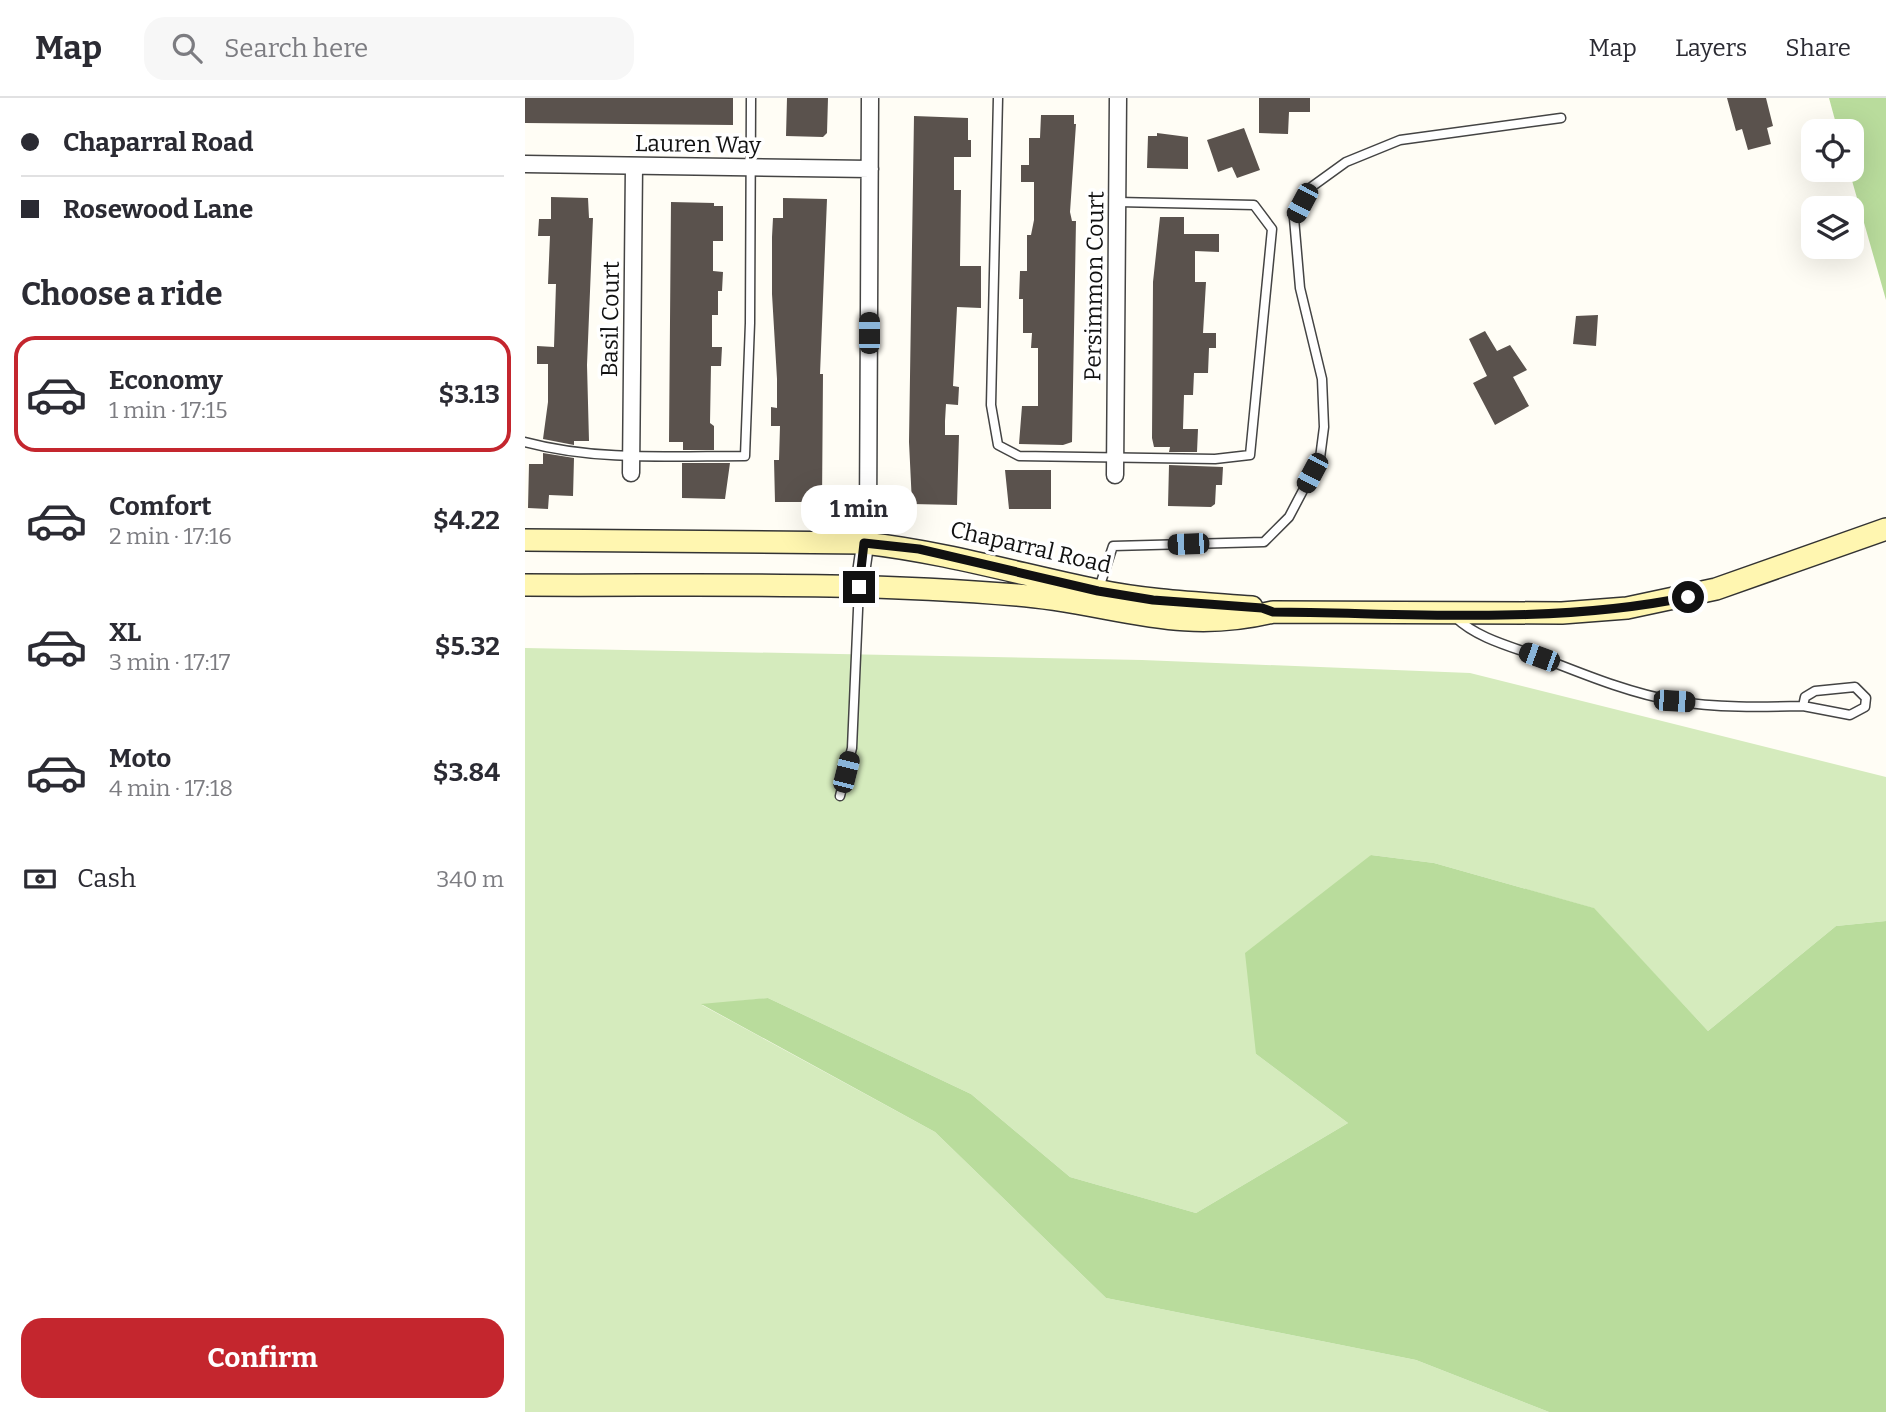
<!DOCTYPE html>
<html lang="en">
<head>
<meta charset="utf-8">
<style>
	body { margin:0; font-family:Bitter,serif; background:#f7f7f7; color:#2b2b33; height:100vh; display:flex; flex-direction:column; font-size:26px; white-space:nowrap }
	* { box-sizing:border-box; margin:0 }
	p { font-size:23px; color:#7c7c81 }
	.icon { flex:none; width:38px; height:38px; fill:none; stroke:currentColor; stroke-width:2; stroke-linecap:round; stroke-linejoin:round }
	.map { position:relative; flex:1; overflow:hidden }
	.panel { display:flex; flex-direction:column; background:#fff; width:525px }
	.panel>* { flex:none }
	.hud { display:grid; align-content:center; height:154px; padding:0 21px; background:#fff }
	.fabs { position:absolute; left:1276px; top:21px; display:grid; gap:14px }
	.fabs a { display:grid; place-items:center; width:63px; height:63px; border-radius:14px; background:#fff; box-shadow:0 7px 28px #0002; font-size:35px }
	.end { position:absolute; width:32px; height:32px; margin:-16px; border:9px solid #111; background:#fff; box-shadow:0 0 0 4px #fff }
	.from { border-radius:50% }
	.bubble { position:absolute; height:49px; border-radius:21px; background:#fff; box-shadow:0 7px 28px #0002; font-size:23px; font-weight:700; line-height:49px; text-align:center }
	.car { position:absolute; width:21px; height:42px; margin:-21px -10px; border-radius:9px; box-shadow:0 0 5px 2px #0007; background:linear-gradient(#222 24%,#8ab4d8 0 40%,#222 0 76%,#8ab4d8 0 86%,#222 0) }
	.hud b { display:flex; align-items:center; gap:24px; height:66px; font-size:26px }
	.hud b+b { border-top:2px solid #e1e1e2 }
	.hud i { width:18px; height:18px; background:#2b2b33 }
	ul { padding:0; list-style:none }
	li { display:flex; align-items:center; gap:21px; height:116px; margin:0 14px 10px; padding:0 7px; border:4px solid transparent; border-radius:21px }
	li div { flex:1 }
	li b { display:block; font-size:26px }
	li em { font-style:normal; font-weight:700 }
	li.active { border-color:#c4262e }
	li>.icon { width:63px; height:63px; stroke-width:1.5 }
	h2 { padding:0 21px; font-size:32px; line-height:84px }
	.pay { display:flex; align-items:center; gap:18px; height:77px; padding:0 21px; font-size:26px }
	.pay p { margin-inline-start:auto }
	.action { display:flex; gap:14px; margin-top:auto; padding:14px 21px }
	.action a { flex:1; height:80px; border-radius:21px; background:#c4262e; color:#fff; font-size:28px; font-weight:700; line-height:80px; text-align:center }
	header { display:flex; align-items:center; gap:42px; box-sizing:border-box; height:98px; padding:0 35px; background:#fff; border-bottom:2px solid #e1e1e2 }
	header strong { font-size:33px }
	nav { display:flex; gap:38px; margin-inline-start:auto; font-size:24px }
	.search { width:490px; height:63px; background:#f7f7f7; display:flex; align-items:center; gap:18px; box-sizing:border-box; padding:0 24px; border-radius:21px; color:#7c7c81; font-size:26px }
	main { display:flex; flex:1; min-height:0 }
	.map>svg:first-child { display:block }
	.green { fill:#d5ebbd }
	.forest { fill:#b9dc9c }
	.building { fill:#5a524d }
	.lines { fill:none; stroke-linecap:round; stroke-linejoin:round }
	.service-casing { stroke:#444; stroke-width:11 }
	.minor-casing { stroke:#444; stroke-width:19 }
	.secondary-casing { stroke:#333; stroke-width:24 }
	.service { stroke:#fff; stroke-width:8 }
	.minor { stroke:#fff; stroke-width:16 }
	.secondary { stroke:#fff6b0; stroke-width:21 }
	.route { stroke:#111; stroke-width:9 }
	.labels { text-anchor:middle; dominant-baseline:central; stroke-width:7; stroke-linejoin:round; paint-order:stroke }
	.street-label { font-size:23px; fill:#111; stroke:#fff }
</style>
</head>
<body>
<header>
<strong>Map</strong>
<div class="search"><svg class="icon" aria-label="search" viewBox="0 0 24 24"><circle cx="10" cy="10" r="6"/><path d="M15 15l6 6"/></svg>Search here</div>
<nav><a>Map</a><a>Layers</a><a>Share</a></nav>
</header>
<main>
<section class="panel">
<div class="hud">
<b><i class="from"></i>Chaparral Road</b>
<b><i></i>Rosewood Lane</b>
</div>
<h2>Choose a ride</h2>
<ul>
<li class="active"><svg class="icon" aria-label="car" viewBox="0 0 24 24"><path d="M5 17H2v-5l4-1 3-4h7l3 4 3 1v5h-3M9 17h6M6 11h13"/><circle cx="7" cy="17" r="2"/><circle cx="17" cy="17" r="2"/></svg><div><b>Economy</b><p>1 min · 17:15</p></div><em>$3.13</em></li>
<li><svg class="icon" aria-label="car" viewBox="0 0 24 24"><path d="M5 17H2v-5l4-1 3-4h7l3 4 3 1v5h-3M9 17h6M6 11h13"/><circle cx="7" cy="17" r="2"/><circle cx="17" cy="17" r="2"/></svg><div><b>Comfort</b><p>2 min · 17:16</p></div><em>$4.22</em></li>
<li><svg class="icon" aria-label="car" viewBox="0 0 24 24"><path d="M5 17H2v-5l4-1 3-4h7l3 4 3 1v5h-3M9 17h6M6 11h13"/><circle cx="7" cy="17" r="2"/><circle cx="17" cy="17" r="2"/></svg><div><b>XL</b><p>3 min · 17:17</p></div><em>$5.32</em></li>
<li><svg class="icon" aria-label="car" viewBox="0 0 24 24"><path d="M5 17H2v-5l4-1 3-4h7l3 4 3 1v5h-3M9 17h6M6 11h13"/><circle cx="7" cy="17" r="2"/><circle cx="17" cy="17" r="2"/></svg><div><b>Moto</b><p>4 min · 17:18</p></div><em>$3.84</em></li>
</ul>
<div class="pay"><svg class="icon" aria-label="cash" viewBox="0 0 24 24"><path d="M3 7h18v10H3z"/><circle cx="12" cy="12" r="2"/></svg>Cash<p>340 m</p></div>
<div class="action"><a>Confirm</a></div>
</section>
<div class="map">
<svg width="1361" height="1314" viewBox="0 0 1361 1314">
	<rect width="100%" height="100%" fill="#fffdf5"/>
	<!-- green -->
	<path class="green" d="M0,550L617,562L945,575L1361,679V823L1311,828L1183,933L1068,810L909,765L846,757L731,956L823,1025L671,1115L545,1079L446,996L243,900L177,907L410,1034L581,1200L891,1262L1024,1314H0Z"/>
	<!-- forest -->
	<path class="forest" d="M1304,0H1361V202L1324,72L1326,33H1313Z
		M846,757L909,765L1069,810L1183,933L1311,828L1361,823V1314H1024L891,1262L581,1200L410,1034L176,906L243,900L446,996L545,1079L671,1115L823,1025L731,956L720,855Z"/>
	<!-- building -->
	<path class="building" d="M0,0H208V27L0,25Z
		M262,0H303L302,35L298,39L261,38Z
		M734,0H785V14H764L763,36L734,35Z
		M1202,0H1241L1248,28L1242,30L1246,46L1223,52L1217,31L1211,33Z
		M516,17H549V26H551L545,114L547,123H551L547,344L538,347L494,346L497,308H513V250H506L507,235H498V201H494L495,173H502V137H506L509,122V84H496V67H504V40H515Z
		M389,18L443,20V42H446V59H429V92H436L435,168H456V210L432,209L428,288L434,289L433,307L421,306L420,323V337H434L432,407L387,406L384,344Z
		M719,30L735,72L712,80L707,69L693,74L682,42Z
		M632,35L663,39V71L622,70L623,38H632Z
		M26,99L63,100L64,120H68L62,267L64,343H49V347L18,341L23,304V266H12V248L29,249L31,186H23L25,138H13L14,121H26Z
		M258,100L302,101L295,276H298L297,404H250L249,362H254L255,328H246V309L252,310V281L247,196V139L248,120H258Z
		M146,104L189,105V108H198V143H188V173L198,174L197,193H193V217H187V249H197L196,268H186L185,325L189,328V352H158V344H144Z
		M635,119H659V136H694V154L670,153V184H681L678,235H691V250H684L683,275H669L668,297H659L658,331H673L672,354H644L645,349H629L627,340L628,184Z
		M1073,217L1071,248L1048,246L1051,218Z
		M960,233L972,253L985,247L1002,272L988,279L1004,308L970,327L948,285L962,278L944,241Z
		M18,355L49,360L48,398L24,397L23,411L3,410L4,366H18Z
		M157,365H205L200,401L157,400Z
		M644,367L698,369L697,387H691L690,406L686,409L643,408Z
		M480,372H526V411H484Z"/>
	<g class="lines">
		<defs>
			<path id="service" d="M473,0L466,307L473,347L494,358L690,361L725,357L747,131L729,107L593,104
				M0,344C71,363 147,358 220,358L225,225L226,0
				M574,490L588,448L739,444L764,419L795,360L799,329L797,281L775,190L769,120L785,90L821,64L875,42L1036,20
				M930,519C952,540 984,548 1012,558C1056,575 1103,595 1150,603C1191,610 1236,609 1278,608L1280,599L1290,593L1330,589L1341,600L1340,609L1325,617L1278,608
				M315,698L327,650L334,489"/>
			<path id="minor" d="M0,66L345,71
				M106,375L109,68
				M590,377L593,0
				M334,489L343,426L345,0"/>
			<path id="secondary" d="M0,442L339,445C419,454 494,476 571,492C623,503 675,505 727,509
				M0,487C164,488 329,483 492,497C585,504 651,538 748,514L1037,515L1102,510L1191,491L1361,431"/>
		</defs>
		<!-- service casing -->
		<use href="#service" class="service-casing"/>
		<!-- minor casing -->
		<use href="#minor" class="minor-casing"/>
		<!-- secondary casing -->
		<use href="#secondary" class="secondary-casing"/>
		<!-- service -->
		<use href="#service" class="service"/>
		<!-- minor -->
		<use href="#minor" class="minor"/>
		<!-- secondary -->
		<use href="#secondary" class="secondary"/>
	</g>
	<g class="lines">
		<!-- route -->
		<path class="route" d="M334,489L339,445L394,451L573,493L628,502L737,510L748,514C886,515 1028,527 1163,499"/>
	</g>
	<g class="labels">
		<!-- street labels -->
		<g class="street-label">
			<text transform="translate(173 46) rotate(1)">Lauren Way</text>
			<text transform="translate(569 188) rotate(-89)">Persimmon Court</text>
			<text transform="translate(85 221) rotate(-89)">Basil Court</text>
			<text transform="translate(506 449) rotate(13)">Chaparral Road</text>
		</g>
	</g>
</svg>
<div class="fabs">
<a><svg class="icon" aria-label="locate" viewBox="0 0 24 24"><circle cx="12" cy="12" r="6"/><path d="M12 2v4M12 18v4M2 12h4M18 12h4"/></svg></a>
<a><svg class="icon" aria-label="layers" viewBox="0 0 24 24"><path d="M12 4l9 5-9 5-9-5zM3 14l9 5 9-5"/></svg></a>
</div>
<i class="end from" style="left:1163px;top:499px"></i>
<i class="end" style="left:334px;top:489px"></i>
<div class="bubble" style="left:276px;top:387px;width:116px">1 min</div>
<i class="car" style="left:777px;top:105px;rotate:208deg"></i>
<i class="car" style="left:344px;top:235px;rotate:0deg"></i>
<i class="car" style="left:787px;top:375px;rotate:208deg"></i>
<i class="car" style="left:663px;top:446px;rotate:268deg"></i>
<i class="car" style="left:1014px;top:559px;rotate:290deg"></i>
<i class="car" style="left:1149px;top:603px;rotate:94deg"></i>
<i class="car" style="left:321px;top:674px;rotate:14deg"></i>
</div>
</main>
</body>
</html>
